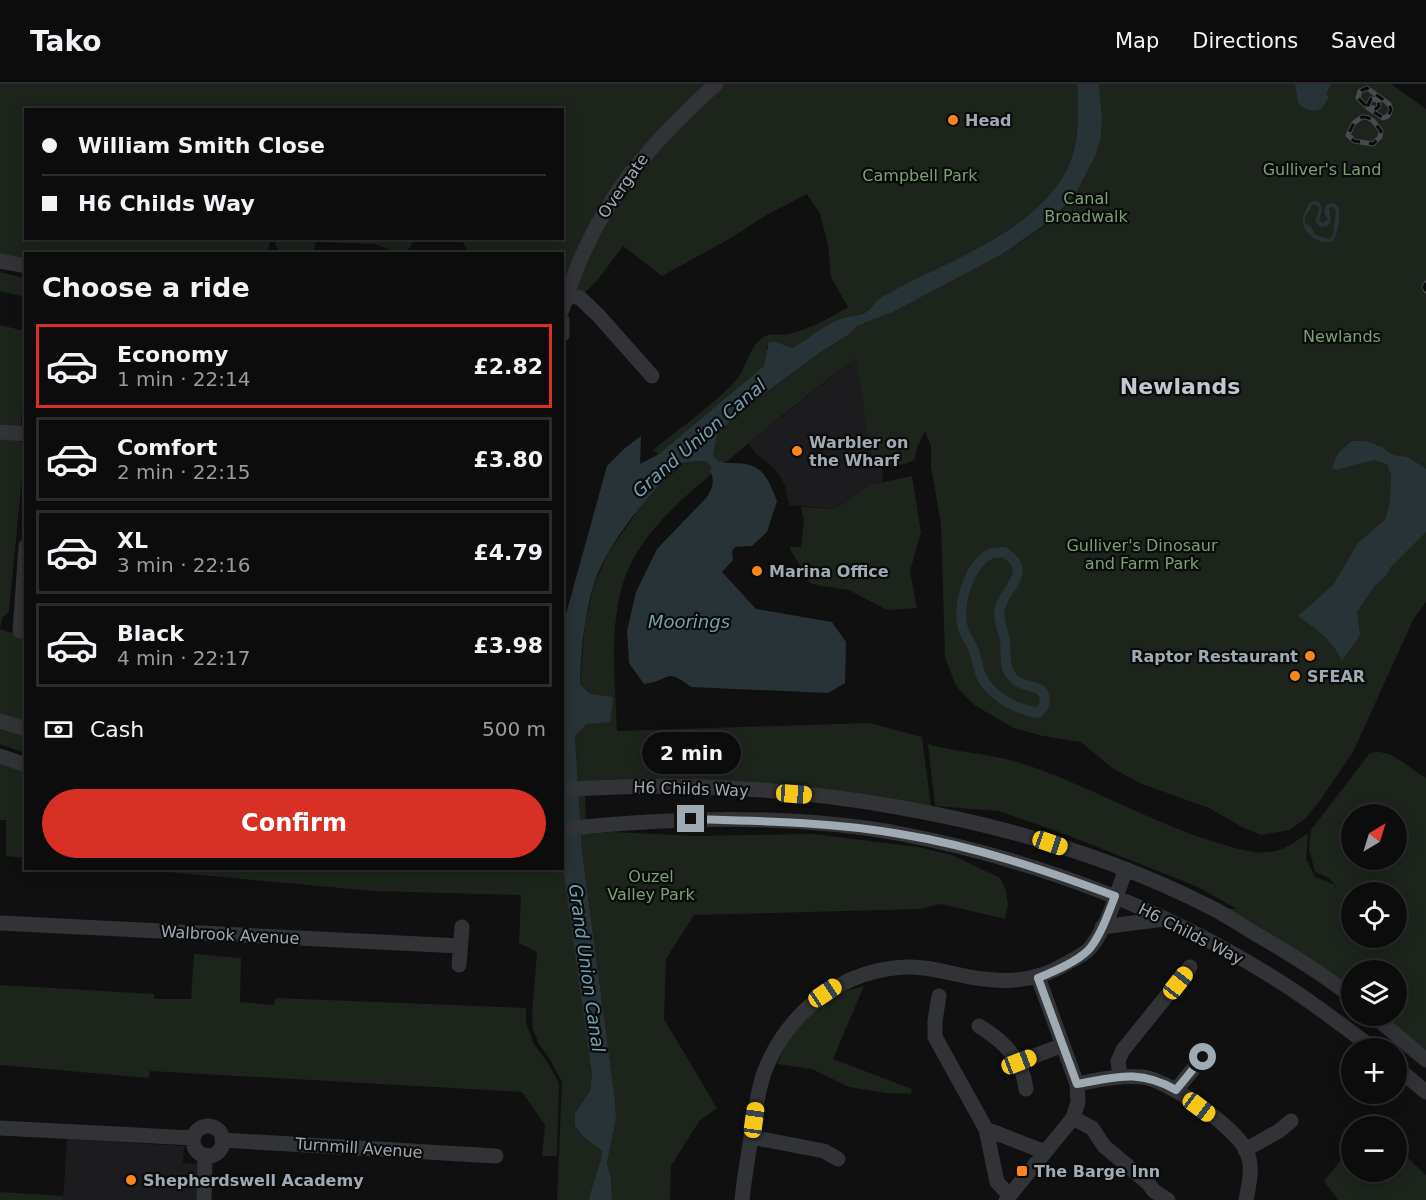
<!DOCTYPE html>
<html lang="en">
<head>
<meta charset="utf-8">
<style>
	body { margin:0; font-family:"DejaVu Sans",sans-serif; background:#1a1a1b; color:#f1f3f6; height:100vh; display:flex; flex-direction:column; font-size:22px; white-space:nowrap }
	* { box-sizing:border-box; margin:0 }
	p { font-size:20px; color:#9a9b9d }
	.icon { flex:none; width:33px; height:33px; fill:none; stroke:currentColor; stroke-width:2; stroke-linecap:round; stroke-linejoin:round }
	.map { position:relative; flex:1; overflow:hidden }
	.drawer { position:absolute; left:24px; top:168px; width:540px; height:618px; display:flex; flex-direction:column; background:#0c0c0d; border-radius:0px; box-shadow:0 3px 15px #0003,0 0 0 2px #2c2c2e }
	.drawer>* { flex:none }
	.guide { position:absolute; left:24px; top:24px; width:540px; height:132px; border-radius:0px; box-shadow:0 3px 15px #0003,0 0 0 2px #2c2c2e; display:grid; align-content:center; height:132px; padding:0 18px; background:#0c0c0d }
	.needle { width:39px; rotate:38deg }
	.buttons { position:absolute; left:1341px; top:720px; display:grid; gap:12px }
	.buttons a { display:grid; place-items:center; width:66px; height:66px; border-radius:50%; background:#0c0c0d; box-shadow:0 3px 15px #0003,0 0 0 2px #2c2c2e; font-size:30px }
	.end { position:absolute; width:27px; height:27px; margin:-14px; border:8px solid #a0aab3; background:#111; box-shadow:0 0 0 3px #111 }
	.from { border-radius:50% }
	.bubble { position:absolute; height:42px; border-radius:21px; background:#0c0c0d; box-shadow:0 3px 15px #0003,0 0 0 2px #2c2c2e; font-size:20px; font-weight:700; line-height:42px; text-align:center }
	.car { position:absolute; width:18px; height:36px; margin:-18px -9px; border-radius:8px; box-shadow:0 0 4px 2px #0007; background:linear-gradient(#f5c518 24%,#345 0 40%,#f5c518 0 76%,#345 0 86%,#f5c518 0) }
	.guide b { display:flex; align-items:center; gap:21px; height:57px; font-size:22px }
	.guide b+b { border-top:2px solid #2c2c2e }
	.guide i { width:15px; height:15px; background:#f1f3f6 }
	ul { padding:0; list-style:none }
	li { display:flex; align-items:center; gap:18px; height:84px; margin:0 12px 9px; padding:0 6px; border:3px solid #2c2c2e; border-radius:0px }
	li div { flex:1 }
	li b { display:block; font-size:22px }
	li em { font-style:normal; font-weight:700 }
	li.current { border-color:#d93025 }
	li>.icon { width:54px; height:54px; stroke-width:1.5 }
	h2 { padding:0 18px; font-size:27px; line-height:72px }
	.pay { display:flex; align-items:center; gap:15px; height:66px; padding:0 18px; font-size:22px }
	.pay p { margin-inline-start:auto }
	.action { display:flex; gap:12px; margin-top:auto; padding:12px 18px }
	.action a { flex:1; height:69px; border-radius:36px; background:#d93025; color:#fff; font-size:24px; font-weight:700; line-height:69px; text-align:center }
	header { display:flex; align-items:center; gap:36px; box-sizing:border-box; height:84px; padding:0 30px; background:#0c0c0d; border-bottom:2px solid #2c2c2e }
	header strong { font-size:28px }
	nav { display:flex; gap:33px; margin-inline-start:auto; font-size:21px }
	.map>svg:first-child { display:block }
	.built { fill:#1c1c1e }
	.green { fill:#1c241c; fill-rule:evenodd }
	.water { fill:#283337; fill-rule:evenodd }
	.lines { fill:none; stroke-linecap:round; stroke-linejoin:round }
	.canal { stroke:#283337; stroke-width:10 }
	.minor { stroke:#313336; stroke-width:15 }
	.rail-casing { stroke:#474b50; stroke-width:5 }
	.rail { stroke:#0b0b0c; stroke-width:3; stroke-dasharray:9; stroke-linecap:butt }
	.route { stroke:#a0aab3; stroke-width:8 }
	.poi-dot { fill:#fc861d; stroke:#0b0b0c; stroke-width:2 }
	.labels { text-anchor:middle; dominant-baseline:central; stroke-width:4.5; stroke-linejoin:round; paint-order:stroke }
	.poi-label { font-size:16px; font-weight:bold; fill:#a0aab3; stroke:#0b0b0c; text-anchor:start }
	.park-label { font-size:16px; fill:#7ba075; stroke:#0b0b0c }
	.street-label { font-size:16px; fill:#a0aab3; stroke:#0b0b0c }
	.water-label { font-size:18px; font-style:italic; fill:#74a0b1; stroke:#0b0b0c }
	.district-label { font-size:22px; font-weight:bold; fill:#c1c8cf; stroke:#0b0b0c }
</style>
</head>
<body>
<header>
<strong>Tako</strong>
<nav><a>Map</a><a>Directions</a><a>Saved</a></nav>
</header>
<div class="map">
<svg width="1426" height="1116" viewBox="0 0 1426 1116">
	<rect width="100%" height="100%" fill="#101011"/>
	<!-- built -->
	<path class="built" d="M857,273L880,347L883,398L870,401L837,425L789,421L785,402L780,392L773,383L757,371L748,359Z
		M67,1055L184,1062L183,1079L199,1080L197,1116H63Z"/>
	<!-- green -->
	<path class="green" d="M0,0H1077C1079,29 1080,62 1065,89C1032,146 962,171 906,200C897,205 887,209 879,216C874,219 871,225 865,228C858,233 851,231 844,234C825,241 809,254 793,264L776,258L767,262V277L765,282L659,370L653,366C681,343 714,321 738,294C748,281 749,260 766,252C772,249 781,252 789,250C809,245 830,234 848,223L831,193L828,161L820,130L807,110L768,130L731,154L662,192L623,162L597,197L567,226L563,234L562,170L469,169L462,157L458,155L562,154V26H26V154L271,155L267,169L26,170L25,182L0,177Z
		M1099,0H1391L1426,25V518L1413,536L1353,668L1321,715L1305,735L1289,746L1261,751L1242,743L1209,724L1142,700L1112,684L1081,658L1043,652L1014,644L974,621L956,602L945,573L941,440L931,383V362L925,347L917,363L915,375L908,379L888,383L883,375L873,384L856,274C814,306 772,339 731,374C687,411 634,450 620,510C610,554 615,601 617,647L869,639L922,653L932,731L814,711L585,705L586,750L613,748L695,752L814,750L918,763L952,771L1000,794L1006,806L1008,821L1005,835L941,820L919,825L694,831L666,875L664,935L717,1024L700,1036L671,1082L670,1116H612L611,1094L607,1079L616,1035L615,1016L582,767L575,652L587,640L590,610L580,600L585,539L595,498L608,469L648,412L738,329L818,270L848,251L857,242L893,228L1001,171L1053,136L1076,109L1101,53L1102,35Z
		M279,154H413V155L412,161L407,167L401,170L375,160L316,158L313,169L281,170L275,160Z
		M0,188L20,193L25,196V219V213L0,207Z
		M0,241L25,247L21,342H0Z
		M0,353L18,355L25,363L9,528L2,534L0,545L25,553V638L0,630Z
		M912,392L921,448L910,487L917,524L887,526L849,506L816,501L810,499L789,463H801L804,437L801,423L836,425L870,401Z
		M0,643L25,651V669L0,660Z
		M928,660C957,669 988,669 1017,678C1085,699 1145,736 1212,757C1231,763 1255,772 1275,767C1286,765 1298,755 1308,750L1306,775L1315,793L1333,800L1337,808C1335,796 1326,792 1315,788L1309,765L1311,746L1369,670C1387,661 1410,685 1426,694V976L1374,932H1396V886H1352L1351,913L1211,823L1237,825L1198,803L1067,751L999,727L935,722ZM1352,730H1396V776H1352ZM1352,808H1396V854H1352Z
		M0,672L25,681V774L6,772V736H0Z
		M563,775L592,991L590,1007L575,1029V1041L578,1046L602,1067C600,1084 592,1099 589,1116H557L562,998L549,974L539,960L533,946L532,929L537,868L519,859L521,811L373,807L136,785L562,784Z
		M194,870L241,874L240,918L274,921L276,914L526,924V940L535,962L546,976L559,999L557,1072H542L545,1041L522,1008L150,987L149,994L0,981V901L154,910V915H191Z
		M864,902L833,975L912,1005L911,1010L886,1009L849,1003L812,985L777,980C790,951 802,927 832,912C841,907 854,905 864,902Z
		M1351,1063L1352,1088H1396L1397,1064L1426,1091V1116H1338L1324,1097Z
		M0,1108L64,1112L63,1116H0Z"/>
	<!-- water -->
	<path class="water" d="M1077,0H1099L1102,35L1101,53L1096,70L1076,109L1053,135L1001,171L893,228L857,242L848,251L818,270L738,329L717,350L713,371L718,378L721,377L723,379C759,378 764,384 777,417L767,448L752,462L735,463L732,467L733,476L722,488L756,525L832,538L846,558L845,599L828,609L691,603C664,582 671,597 644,600L629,579L627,547L636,508L657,465L707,413C713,403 715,397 710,386L712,384L706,377C700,377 689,377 683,379C680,380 676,386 673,388C645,413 605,464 594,500C584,532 581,567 580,600L590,610L613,613L610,638L587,640L575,652L582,767L615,1016L616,1035L607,1079L611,1094L612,1116H589C592,1099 600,1084 602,1067L583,1052L575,1042V1029L590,1007L592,991L562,775L563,541L607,382L625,364L641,352L640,380L659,370L764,282L769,258H776L793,264C809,254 825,240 844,234C851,231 858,233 866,228C871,225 874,219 879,215C887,209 897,205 906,200C962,171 1032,146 1065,89C1080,62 1079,29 1077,0Z
		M1295,0H1331L1326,10L1329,12C1322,26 1319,31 1302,23L1298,18Z
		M1313,117H1318C1324,123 1321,129 1319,136L1322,139L1328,136L1324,128L1326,121L1333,119L1338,123C1340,130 1339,136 1338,143C1337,147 1336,153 1333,156C1324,165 1294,146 1305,128C1308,123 1307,120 1313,117ZM1313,120L1319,123C1319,132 1311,137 1321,143L1327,142L1331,138L1329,124L1332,123L1336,126L1333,151L1330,155L1315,151L1312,144L1305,139V133Z
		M1352,357H1366L1382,363L1393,371L1408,373L1426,385V448L1390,484L1386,492L1375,501L1357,528L1360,551L1342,577C1333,556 1316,545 1298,532L1333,501L1358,459L1385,436L1390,418L1391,391L1387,380L1374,376L1336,386L1332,384L1338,369Z"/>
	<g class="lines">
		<!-- canal -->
		<path class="canal" d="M1004,468C1035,488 1005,503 1000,524C997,535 1003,545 1005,556C1006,565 1005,576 1007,584C1009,589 1012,593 1015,596C1022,602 1033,602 1041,606C1047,614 1046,622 1038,629C1019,626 998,616 986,600C979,590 978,582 975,570C973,561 966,554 963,545C957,522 968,482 990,470C994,468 999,469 1004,468Z"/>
		<!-- minor -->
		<path class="minor" d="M0,177L26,182
			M567,210L580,214L598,231L652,292
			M562,226C593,125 640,69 716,0
			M562,236V251
			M0,348L26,350
			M20,547L26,462
			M0,637L26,645
			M0,672L26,681
			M562,706C773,690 1021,727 1210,823C1228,832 1244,843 1261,853C1292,871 1323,890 1352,913
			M562,745C672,733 794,730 902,750C1037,776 1169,826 1285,901C1315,920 1344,943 1373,964
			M0,839L460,862
			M1102,843L1164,835
			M459,881L462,843
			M939,912L935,937V953L986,1045L997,1098L1009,1111
			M1374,932L1426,976
			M979,942C1004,957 1023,976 1026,1005
			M1019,978L1063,961
			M1396,983L1426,1008
			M1120,992L1118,977L1123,966L1190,883
			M1077,1000C1098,996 1120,991 1142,993C1167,995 1235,1043 1246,1066C1254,1083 1249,1099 1246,1116
			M1176,1006L1203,973
			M1073,1034L1092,1044L1104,1062L1148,1099L1154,1107L1168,1116
			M193 1057a15 15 0 1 1 30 0a15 15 0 1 1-30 0Z
			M0,1044L193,1054
			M986,1045L1045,1068
			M751,1053L824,1067L838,1075
			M222,1056L496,1072
			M1245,1066L1279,1047L1291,1037
			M204,1116L205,1071
			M742,1116C744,1095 748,1074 751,1053C755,1031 757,1007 765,986C789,927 842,885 908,883C934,882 959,893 984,895C1014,899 1042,895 1067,879C1075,875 1085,870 1090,864C1108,842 1116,811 1126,785
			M1006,1116L1073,1034L1078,1018L1077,1000L1038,893"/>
		<defs>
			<path id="rail" d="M1365,21L1358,14L1360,7L1367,4L1389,20L1391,26L1388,32L1383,34L1368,24V21L1371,15L1378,16L1379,22L1376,25L1365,21
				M1362,33C1372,32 1376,41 1381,47L1380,53L1373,60L1354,57L1348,51L1354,39Z
				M1426,199L1424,203L1426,207"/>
		</defs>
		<!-- rail casing -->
		<use href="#rail" class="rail-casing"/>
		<!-- rail -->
		<use href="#rail" class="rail"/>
	</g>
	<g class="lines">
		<!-- route -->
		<path class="route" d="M691,735C761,737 831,738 900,750C974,762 1045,786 1115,812C1108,830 1102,848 1091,863C1081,876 1053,888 1038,894L1077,1000C1117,993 1139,985 1176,1006L1203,973"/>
	</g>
	<!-- markers -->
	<g class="poi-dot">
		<circle cx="953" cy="36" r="6"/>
		<circle cx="797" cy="367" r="6"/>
		<circle cx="757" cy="487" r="6"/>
		<circle cx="1310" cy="572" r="6"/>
		<circle cx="1295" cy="592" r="6"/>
		<rect x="1016" y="1081" width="12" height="12" rx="3"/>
		<circle cx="131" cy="1096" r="6"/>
	</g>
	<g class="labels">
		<!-- poi labels -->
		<g class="poi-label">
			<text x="965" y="36">Head</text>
			<text x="809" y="358">Warbler on<tspan x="809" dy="18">the Wharf</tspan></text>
			<text x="769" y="487">Marina Office</text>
			<text x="1298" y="572" text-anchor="end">Raptor Restaurant</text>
			<text x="1307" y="592">SFEAR</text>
			<text x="1034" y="1087">The Barge Inn</text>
			<text x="143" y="1096">Shepherdswell Academy</text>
		</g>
		<!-- park labels -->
		<g class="park-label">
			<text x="1322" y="85">Gulliver's Land</text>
			<text x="920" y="91">Campbell Park</text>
			<text x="1086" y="114">Canal<tspan x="1086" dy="18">Broadwalk</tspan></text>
			<text x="1342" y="252">Newlands</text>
			<text x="1142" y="461">Gulliver's Dinosaur<tspan x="1142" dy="18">and Farm Park</tspan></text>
			<text x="651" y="792">Ouzel<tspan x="651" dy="18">Valley Park</tspan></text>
		</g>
		<!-- street labels -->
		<g class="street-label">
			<text transform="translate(623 102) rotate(-55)">Overgate</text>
			<text transform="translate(691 705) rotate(2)">H6 Childs Way</text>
			<text transform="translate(1191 850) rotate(27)">H6 Childs Way</text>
			<text transform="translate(230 851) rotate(3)">Walbrook Avenue</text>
			<text transform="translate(359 1064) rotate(4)">Turnmill Avenue</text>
		</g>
		<!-- water labels -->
		<g class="water-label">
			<text transform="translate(699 354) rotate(-41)">Grand Union Canal</text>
			<text x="689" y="537">Moorings</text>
			<text transform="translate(587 884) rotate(82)">Grand Union Canal</text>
		</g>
		<!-- district labels -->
		<g class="district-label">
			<text x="1180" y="302">Newlands</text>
		</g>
	</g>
</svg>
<div class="buttons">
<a><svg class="needle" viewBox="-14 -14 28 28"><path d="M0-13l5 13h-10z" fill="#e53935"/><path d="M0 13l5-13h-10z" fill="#9a9b9d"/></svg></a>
<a><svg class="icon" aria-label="locate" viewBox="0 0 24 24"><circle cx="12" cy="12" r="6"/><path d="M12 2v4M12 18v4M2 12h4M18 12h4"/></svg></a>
<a><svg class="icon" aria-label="layers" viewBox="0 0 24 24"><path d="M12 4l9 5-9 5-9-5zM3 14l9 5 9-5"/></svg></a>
<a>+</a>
<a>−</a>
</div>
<i class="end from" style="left:1203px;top:973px"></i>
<i class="end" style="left:691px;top:735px"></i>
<div class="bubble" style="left:642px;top:648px;width:99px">2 min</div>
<i class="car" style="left:794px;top:710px;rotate:94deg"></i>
<i class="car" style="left:1050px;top:759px;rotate:109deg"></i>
<i class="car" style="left:1178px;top:899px;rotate:38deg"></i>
<i class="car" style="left:825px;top:909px;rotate:56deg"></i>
<i class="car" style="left:1019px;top:978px;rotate:69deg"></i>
<i class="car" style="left:1199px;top:1023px;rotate:127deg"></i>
<i class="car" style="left:754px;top:1036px;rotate:8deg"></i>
<div class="guide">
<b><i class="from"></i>William Smith Close</b>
<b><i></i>H6 Childs Way</b>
</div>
<section class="drawer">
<h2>Choose a ride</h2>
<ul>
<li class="current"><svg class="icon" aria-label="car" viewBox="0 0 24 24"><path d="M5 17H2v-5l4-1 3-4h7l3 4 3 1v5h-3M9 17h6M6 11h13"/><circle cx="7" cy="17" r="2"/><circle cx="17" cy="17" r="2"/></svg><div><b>Economy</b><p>1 min · 22:14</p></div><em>£2.82</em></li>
<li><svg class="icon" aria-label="car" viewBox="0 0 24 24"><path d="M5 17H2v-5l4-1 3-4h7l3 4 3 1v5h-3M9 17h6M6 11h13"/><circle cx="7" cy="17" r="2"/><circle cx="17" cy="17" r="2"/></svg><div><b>Comfort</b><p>2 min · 22:15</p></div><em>£3.80</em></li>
<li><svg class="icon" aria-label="car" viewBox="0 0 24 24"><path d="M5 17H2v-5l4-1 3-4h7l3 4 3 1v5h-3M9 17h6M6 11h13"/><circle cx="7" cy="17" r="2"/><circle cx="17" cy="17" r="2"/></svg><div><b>XL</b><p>3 min · 22:16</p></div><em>£4.79</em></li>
<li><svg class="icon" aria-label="car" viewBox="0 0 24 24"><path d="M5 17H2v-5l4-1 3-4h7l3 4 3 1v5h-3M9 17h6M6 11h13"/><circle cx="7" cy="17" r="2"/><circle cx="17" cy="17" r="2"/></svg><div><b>Black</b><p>4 min · 22:17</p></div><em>£3.98</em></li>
</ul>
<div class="pay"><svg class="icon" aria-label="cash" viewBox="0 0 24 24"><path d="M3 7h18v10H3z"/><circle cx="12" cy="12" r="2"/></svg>Cash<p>500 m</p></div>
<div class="action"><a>Confirm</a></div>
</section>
</div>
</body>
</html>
